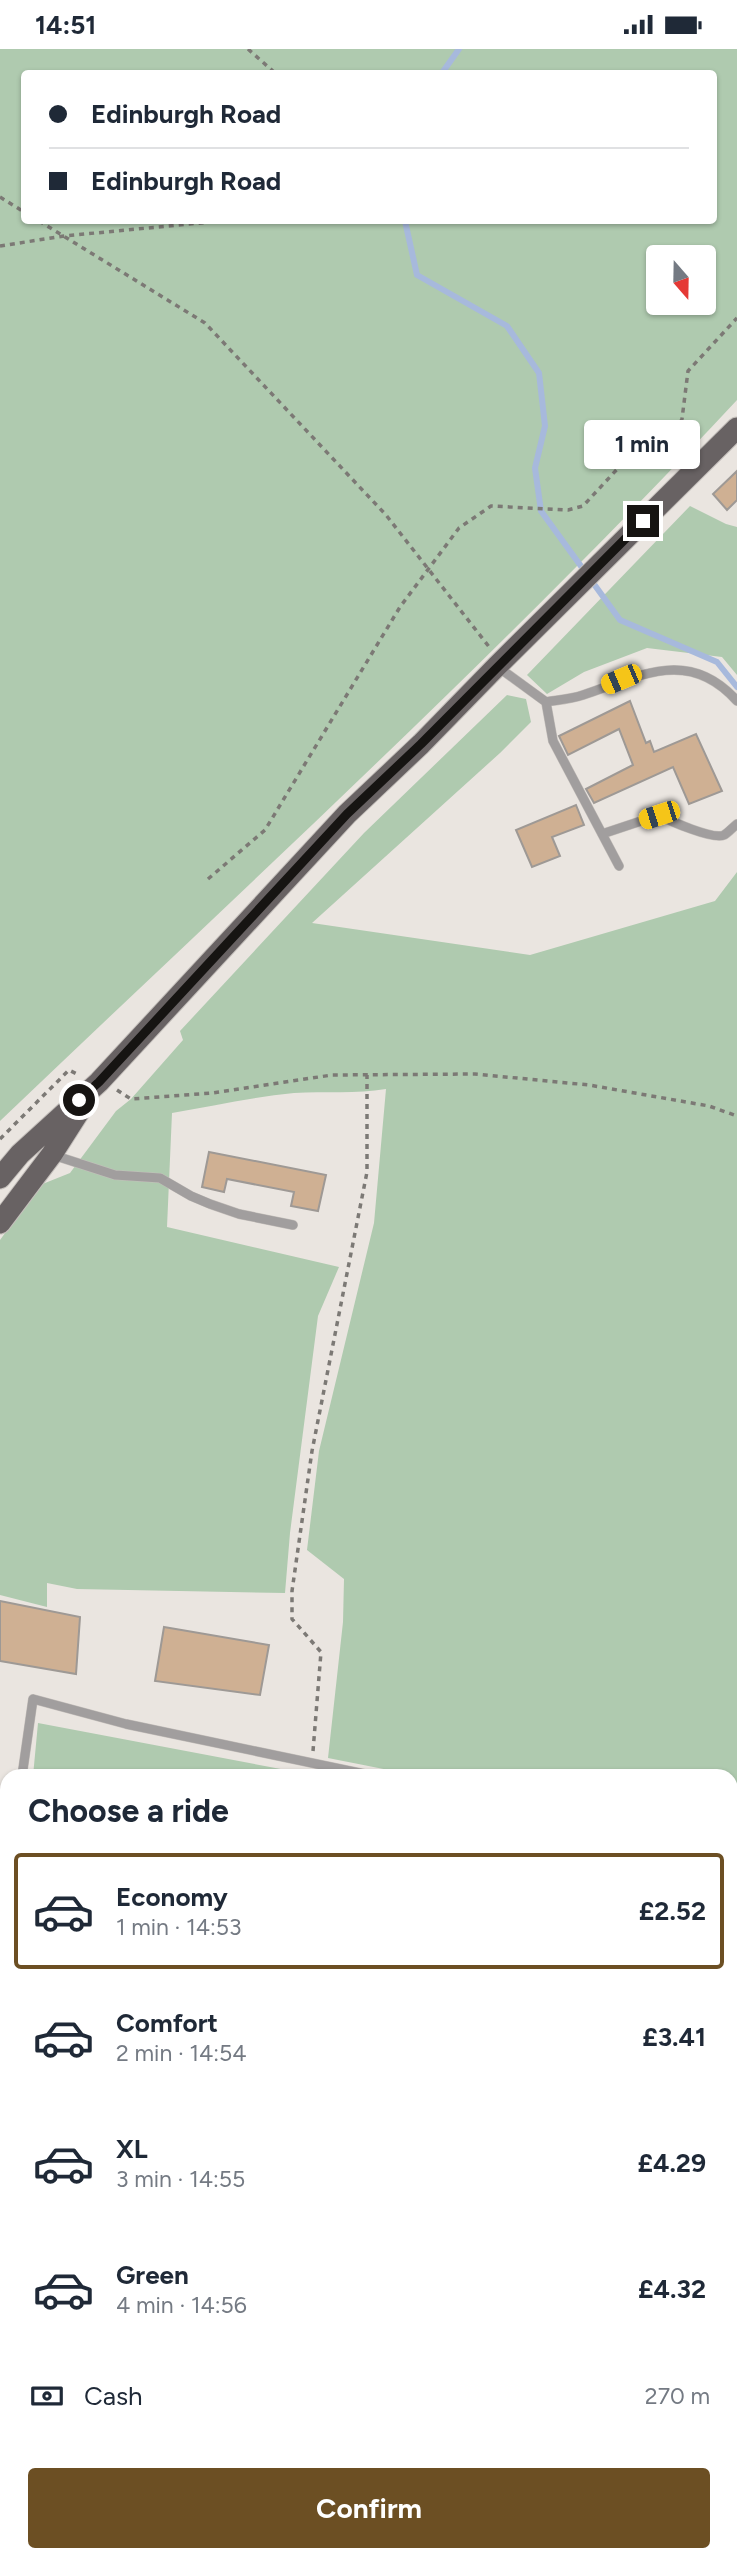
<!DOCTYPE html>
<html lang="en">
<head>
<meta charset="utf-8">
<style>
	body { margin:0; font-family:Figtree,sans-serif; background:#f2f2f3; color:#1f2937; height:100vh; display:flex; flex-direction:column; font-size:26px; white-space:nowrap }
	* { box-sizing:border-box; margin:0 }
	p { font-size:23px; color:#747a83 }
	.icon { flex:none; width:38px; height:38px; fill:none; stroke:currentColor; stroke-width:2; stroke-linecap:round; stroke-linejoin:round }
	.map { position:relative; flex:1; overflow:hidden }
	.side { position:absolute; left:0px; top:1720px; width:738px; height:793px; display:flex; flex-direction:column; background:#fff; border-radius:21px 21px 0 0; box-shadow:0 2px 5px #0004 }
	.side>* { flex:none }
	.guide { position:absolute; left:21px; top:21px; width:696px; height:154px; border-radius:7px; box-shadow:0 2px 5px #0004; display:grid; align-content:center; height:154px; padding:0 28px; background:#fff }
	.needle { width:46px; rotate:160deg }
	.controls { position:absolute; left:646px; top:196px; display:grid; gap:14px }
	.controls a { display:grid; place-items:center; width:70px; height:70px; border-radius:7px; background:#fff; box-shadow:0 2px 5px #0004; font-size:35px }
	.end { position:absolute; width:32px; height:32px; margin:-16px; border:9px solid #161412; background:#fff; box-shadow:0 0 0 4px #fff }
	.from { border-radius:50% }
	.bubble { position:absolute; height:49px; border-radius:7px; background:#fff; box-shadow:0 2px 5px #0004; font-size:23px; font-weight:700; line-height:49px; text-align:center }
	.car { position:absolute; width:21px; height:42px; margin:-21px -10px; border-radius:9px; box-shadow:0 0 5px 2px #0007; background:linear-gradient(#f5c518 24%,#345 0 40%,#f5c518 0 76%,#345 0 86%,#f5c518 0) }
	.guide b { display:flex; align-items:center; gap:24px; height:66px; font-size:26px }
	.guide b+b { border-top:2px solid #e0e1e3 }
	.guide i { width:18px; height:18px; background:#1f2937 }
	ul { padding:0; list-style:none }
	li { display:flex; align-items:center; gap:21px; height:116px; margin:0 14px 10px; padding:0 14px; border:4px solid transparent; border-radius:7px }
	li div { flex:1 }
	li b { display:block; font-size:26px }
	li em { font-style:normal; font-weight:700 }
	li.selected { border-color:#6c4f23 }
	li>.icon { width:63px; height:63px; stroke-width:1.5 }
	h2 { padding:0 28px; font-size:32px; line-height:84px }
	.pay { display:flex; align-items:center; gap:18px; height:77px; padding:0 28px; font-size:26px }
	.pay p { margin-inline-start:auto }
	.cta { display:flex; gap:14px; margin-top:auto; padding:14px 28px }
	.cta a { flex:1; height:80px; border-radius:7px; background:#6c4f23; color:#fff; font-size:28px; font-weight:700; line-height:80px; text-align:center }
	.status { display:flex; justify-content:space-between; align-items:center; height:49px; padding:0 35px; background:#fff; direction:ltr }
	.status svg { height:19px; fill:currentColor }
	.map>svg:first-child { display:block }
	.industrial { fill:#eed5dd }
	.green { fill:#afcaaf; fill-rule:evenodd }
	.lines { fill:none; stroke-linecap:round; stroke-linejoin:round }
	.stream { stroke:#a7b9dc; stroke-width:6 }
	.building { fill:#cfb093; stroke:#9e9995; stroke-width:2 }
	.service-casing { stroke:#c4bfbb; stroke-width:10 }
	.primary-casing { stroke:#c4bfbb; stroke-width:23 }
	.path { stroke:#7c7975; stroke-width:3.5; stroke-dasharray:5 5; stroke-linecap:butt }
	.service { stroke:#a19e9e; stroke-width:9 }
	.primary { stroke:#686263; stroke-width:21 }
	.route { stroke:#161412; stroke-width:9 }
</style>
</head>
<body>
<div class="status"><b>14:51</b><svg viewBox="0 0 49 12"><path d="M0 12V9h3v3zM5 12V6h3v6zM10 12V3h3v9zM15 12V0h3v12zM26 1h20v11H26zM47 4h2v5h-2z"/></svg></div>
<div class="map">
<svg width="737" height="2512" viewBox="0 0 737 2512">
	<rect width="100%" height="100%" fill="#eae5e0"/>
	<!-- industrial -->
	<path class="industrial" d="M732,1813L737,1815V2335H732Z"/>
	<!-- green -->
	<path class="green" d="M0,0H737V351C503,602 248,835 0,1072ZM24,24H714V172H24ZM658,208H704V254H658Z
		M690,457L726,475L737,478V626L722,608L647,599L584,623L547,645L527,626Z
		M507,646L526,650L531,673L500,704L312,874L530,906L715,852L737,823V1756L732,1755V1727H419L328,1709L343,1573L344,1530L307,1501L319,1402L374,1174L386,1040C356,1045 325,1042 294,1044C253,1048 212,1057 172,1064L167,1178L339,1218L318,1267L290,1484L285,1544L77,1540L47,1534V1558L0,1546V1191L40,1136L70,1124L116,1062L131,1050L183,991L180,982L364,784Z
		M38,1674L318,1727H33Z
		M0,1881H7V2506H732V2335H737V2512H0Z"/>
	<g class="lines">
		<!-- stream -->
		<path class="stream" d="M442,24L459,0
			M405,172L417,226L507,277L539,324L545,377L535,419L541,462L620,571L717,613L737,638"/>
	</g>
	<!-- building -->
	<path class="building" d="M737,422V451L727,461L713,445Z
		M630,652L646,694L650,692L654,703L696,685L722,742L689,755L673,718L594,754L586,740L633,716L619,680L568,706L559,687Z
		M576,756L584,776L552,788L560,807L532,818L516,781Z
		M209,1103L326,1126L318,1162L291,1157L294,1143L227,1130L224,1143L202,1138Z
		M0,1552L80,1568L76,1625L0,1612Z
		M164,1578L269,1596L260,1646L155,1632Z"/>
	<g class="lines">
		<defs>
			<path id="service" d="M498,618L546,653L553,692L619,817
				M546,653C558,651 571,650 583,646C640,627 689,598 737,652
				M602,785L659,766C670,772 713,791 724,786C728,784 733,778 737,775
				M53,1106L115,1126L160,1129L191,1147L210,1155L239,1165L293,1176
				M22,1727L33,1650L126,1675L374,1727
				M732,1803L737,1804
				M0,1837L6,1833L7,1826
				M732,2078L737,2079
				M732,2243H737"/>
			<path id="primary" d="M0,1129L20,1105L99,1033L347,765L421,695L497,617L737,379
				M0,1174L52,1105L82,1058"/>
		</defs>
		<!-- service casing -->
		<use href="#service" class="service-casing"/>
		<!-- primary casing -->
		<use href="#primary" class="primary-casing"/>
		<!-- path -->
		<path class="path" d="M248,0L275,24
			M0,148L24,163
			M39,172L205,274L386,466L490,599
			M0,197L64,187L221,172
			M208,830L265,781L400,558L459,479L491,457L568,461L583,457L621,416L666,400L682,370L688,322L737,269
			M117,1041L131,1050L212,1044L332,1026L475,1025L589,1036L709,1057L737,1067
			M0,1090L69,1021L77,1025
			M313,1702L321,1603L292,1570V1542L312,1402L367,1123V1026"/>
		<!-- service -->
		<use href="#service" class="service"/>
		<!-- primary -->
		<use href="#primary" class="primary"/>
	</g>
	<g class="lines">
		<!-- route -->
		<path class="route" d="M79,1051L99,1033L347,765L421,695L643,472"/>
	</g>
</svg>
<div class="controls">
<a><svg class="needle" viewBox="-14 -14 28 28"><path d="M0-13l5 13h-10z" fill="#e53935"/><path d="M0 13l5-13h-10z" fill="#747a83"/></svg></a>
</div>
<i class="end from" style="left:79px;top:1051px"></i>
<i class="end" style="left:643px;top:472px"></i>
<div class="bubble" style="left:584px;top:371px;width:116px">1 min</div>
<i class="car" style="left:621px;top:630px;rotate:247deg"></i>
<i class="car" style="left:659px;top:766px;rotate:252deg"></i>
<div class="guide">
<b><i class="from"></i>Edinburgh Road</b>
<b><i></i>Edinburgh Road</b>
</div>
<section class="side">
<h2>Choose a ride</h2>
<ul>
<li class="selected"><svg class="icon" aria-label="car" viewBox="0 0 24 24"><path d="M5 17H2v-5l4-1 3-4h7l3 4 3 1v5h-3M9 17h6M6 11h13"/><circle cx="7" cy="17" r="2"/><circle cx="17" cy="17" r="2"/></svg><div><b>Economy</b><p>1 min · 14:53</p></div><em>£2.52</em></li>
<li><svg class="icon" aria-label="car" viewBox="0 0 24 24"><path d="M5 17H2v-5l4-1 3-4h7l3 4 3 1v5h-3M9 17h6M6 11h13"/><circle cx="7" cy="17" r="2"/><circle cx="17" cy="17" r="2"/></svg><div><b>Comfort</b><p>2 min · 14:54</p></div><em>£3.41</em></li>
<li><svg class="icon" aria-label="car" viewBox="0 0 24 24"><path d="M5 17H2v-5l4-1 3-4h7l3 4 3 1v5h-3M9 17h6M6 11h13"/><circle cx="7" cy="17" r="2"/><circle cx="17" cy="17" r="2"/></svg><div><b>XL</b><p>3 min · 14:55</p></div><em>£4.29</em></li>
<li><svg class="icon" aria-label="car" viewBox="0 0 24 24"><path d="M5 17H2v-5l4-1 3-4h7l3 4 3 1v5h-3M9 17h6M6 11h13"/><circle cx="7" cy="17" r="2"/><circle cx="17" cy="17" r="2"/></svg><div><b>Green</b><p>4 min · 14:56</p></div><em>£4.32</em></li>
</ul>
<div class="pay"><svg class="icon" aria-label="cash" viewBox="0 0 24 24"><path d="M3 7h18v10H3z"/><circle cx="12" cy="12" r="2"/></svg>Cash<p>270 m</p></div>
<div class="cta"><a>Confirm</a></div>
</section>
</div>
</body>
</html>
